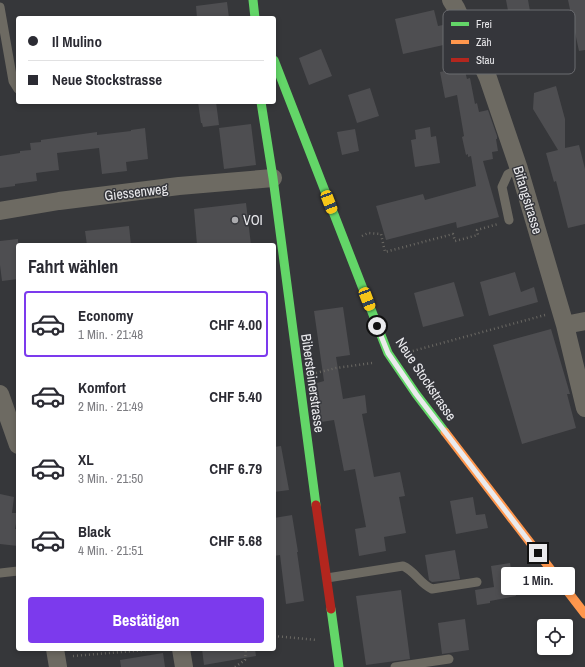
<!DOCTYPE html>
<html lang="de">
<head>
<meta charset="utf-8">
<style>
	body { margin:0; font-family:"Archivo Narrow",sans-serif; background:#f7f7f7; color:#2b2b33; height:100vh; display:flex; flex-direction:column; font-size:15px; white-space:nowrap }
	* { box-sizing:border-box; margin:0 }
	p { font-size:13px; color:#7c7c81 }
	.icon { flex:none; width:22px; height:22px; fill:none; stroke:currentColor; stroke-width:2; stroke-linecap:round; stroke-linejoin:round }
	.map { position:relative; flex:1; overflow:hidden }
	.details { position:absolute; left:16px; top:243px; width:260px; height:408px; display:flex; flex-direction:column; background:#fff; border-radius:4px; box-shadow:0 2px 6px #0003 }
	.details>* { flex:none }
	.banner { position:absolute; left:16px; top:16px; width:260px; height:88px; border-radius:4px; box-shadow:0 2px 6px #0003; display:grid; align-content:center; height:88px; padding:0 12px; background:#fff }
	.tools { position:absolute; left:537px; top:619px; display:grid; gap:8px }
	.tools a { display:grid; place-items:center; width:36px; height:36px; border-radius:4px; background:#fff; box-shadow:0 2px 6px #0003; font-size:20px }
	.end { position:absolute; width:18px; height:18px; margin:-9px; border:5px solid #eaeaed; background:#111; box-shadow:0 0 0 2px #111 }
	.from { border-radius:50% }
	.bubble { position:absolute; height:28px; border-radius:4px; background:#fff; box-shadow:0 2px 6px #0003; font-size:13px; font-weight:700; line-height:28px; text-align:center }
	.car { position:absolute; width:12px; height:24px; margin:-12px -6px; border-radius:5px; box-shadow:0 0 3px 1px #0007; background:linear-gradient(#f5c518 24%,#345 0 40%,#f5c518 0 76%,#345 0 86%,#f5c518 0) }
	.banner b { display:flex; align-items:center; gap:14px; height:38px; font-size:15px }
	.banner b+b { border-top:1px solid #e1e1e2 }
	.banner i { width:10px; height:10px; background:#2b2b33 }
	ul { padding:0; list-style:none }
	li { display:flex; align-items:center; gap:12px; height:66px; margin:0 8px 6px; padding:0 4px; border:2px solid transparent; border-radius:4px }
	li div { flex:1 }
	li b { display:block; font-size:15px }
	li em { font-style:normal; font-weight:700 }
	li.current { border-color:#7c3aed }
	li>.icon { width:36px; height:36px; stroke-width:1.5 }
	h2 { padding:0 12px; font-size:18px; line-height:48px }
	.primary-button { display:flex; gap:8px; margin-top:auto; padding:8px 12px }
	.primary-button a { flex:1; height:46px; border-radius:4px; background:#7c3aed; color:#fff; font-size:16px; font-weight:700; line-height:46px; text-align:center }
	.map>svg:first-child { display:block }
	.building { fill:#4e4e51 }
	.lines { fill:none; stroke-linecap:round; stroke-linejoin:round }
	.path { stroke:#6b6964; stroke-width:2.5; stroke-dasharray:1 3; stroke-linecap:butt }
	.lane { stroke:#6d6a62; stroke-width:9 }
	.street { stroke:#6d6a62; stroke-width:18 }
	.fast { stroke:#63d668; stroke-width:9 }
	.slow { stroke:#ff974d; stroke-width:9 }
	.jam { stroke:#b3261e; stroke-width:9 }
	.route { stroke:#eaeaed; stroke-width:5 }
	.poi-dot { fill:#ababae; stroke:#35363b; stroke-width:1.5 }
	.labels { text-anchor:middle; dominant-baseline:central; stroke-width:3; stroke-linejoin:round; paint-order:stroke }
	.street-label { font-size:14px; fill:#eaeaed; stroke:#35363b }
	.poi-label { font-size:14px; fill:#eaeaed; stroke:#35363b; text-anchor:start }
	.key { fill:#35363b; stroke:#6b6c70; stroke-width:1 }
	.key-label { font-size:11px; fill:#eaeaed }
</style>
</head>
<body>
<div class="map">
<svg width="585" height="667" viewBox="0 0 585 667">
	<rect width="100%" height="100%" fill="#36373a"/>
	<!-- building -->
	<path class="building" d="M506,0H528L530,11L525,12L533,53L508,58L503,33L512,32Z
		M568,0H585V50L579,51Z
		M227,2L229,18H197L196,6Z
		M434,10L438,26L443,25L448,44L403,54L395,19Z
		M321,49L332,76L309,85L299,58Z
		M464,67L467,79L470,78L475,104L477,103L479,112L488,110L497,136V139H496L498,151L492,152L493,159L483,161L499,217L457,228L456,222L386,240L376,206L423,194L425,200L476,186L471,156L468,157V154L466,155L462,137L464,136L457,95L445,98L440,72Z
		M556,86L565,119V148L579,145L585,169V224L568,228L556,181L554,182L546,153L558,150L533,109L534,93Z
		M370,88L379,116L357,123L348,95Z
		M198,102H216L219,125L203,127L202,123H201Z
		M251,124L256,165L224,169L219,128Z
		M430,127L431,137L436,136L440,163L415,167L411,140L416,139L415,130Z
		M145,128L148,159L126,162L127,171L102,174L99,148L57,153L59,170L36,173L37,181L15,184V186L0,188V156L20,153V151L31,150L30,143L41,142V140L97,132V135L131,131V130Z
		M355,129L359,151L342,155L337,132Z
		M246,203L251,245H197L194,209Z
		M129,226L131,245H87L85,231Z
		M18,239V279L2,281L0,265V241Z
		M515,272L521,292L534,287L538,302L489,316L480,282Z
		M454,282L464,316L423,327L414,293Z
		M343,307L350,355L336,357L343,399L365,395L367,413L362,414L374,477L400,472L405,496L399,497L406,533L384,537L386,551L359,556L355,529L366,527L355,469L344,471L334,420L321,422L317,402H320L317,383L324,381L314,311Z
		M551,329L570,394H567L576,428L522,444L493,345Z
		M281,446L289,490L274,492V447Z
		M0,494L14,497L12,513H18L15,529H18V546L0,544Z
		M473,497L476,515L485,514L488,528L456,534L450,501Z
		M292,515L298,552H297L304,601L286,604L280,555L274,556V518Z
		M455,550L460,579L432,582L429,580L425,555Z
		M510,563L516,596L490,601V603L477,605L475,590L494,587L491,566Z
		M401,590L410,659L366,665L356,596Z
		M465,619L469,650L442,654L438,623Z
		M202,649H255L256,656L204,665Z
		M163,653L165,667H121L120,660Z"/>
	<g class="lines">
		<!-- path -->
		<path class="path" d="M362,236L368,233L381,234L385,252L453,234L455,241L478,235L477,230L498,224
			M409,352L545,315
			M316,373L336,368L372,363
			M274,636L317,640
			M73,656L158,649
			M235,667L245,660L246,649"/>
		<!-- lane -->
		<path class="lane" d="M0,7L13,81L18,89
			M509,220L502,187L508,174L519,169
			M0,573L18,571
			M327,578L403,566C415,571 420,584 432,589L477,582
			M395,667L449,659"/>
		<!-- street -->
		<path class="street" d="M451,0L456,8L488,78L519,169L565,325L585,408
			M0,211L59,201L179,186L273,178
			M565,325L585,321
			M0,394L18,445
			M55,649L58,667
			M181,649L184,667"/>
		<!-- fast -->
		<path class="fast" d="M253,0L255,18
			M274,60L388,353L416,394L445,432
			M261,102L273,178L316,505
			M331,609L339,667"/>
		<!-- slow -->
		<path class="slow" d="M445,432L585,614"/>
		<!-- jam -->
		<path class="jam" d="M316,505L331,609"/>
	</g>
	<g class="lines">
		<!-- route -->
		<path class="route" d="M377,326L388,353L416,394L538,553"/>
	</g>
	<!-- markers -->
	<circle class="poi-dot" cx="235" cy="220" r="4"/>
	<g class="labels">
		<!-- street labels -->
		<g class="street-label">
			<text transform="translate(136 192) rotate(-7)">Giessenweg</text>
			<text transform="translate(528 200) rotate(73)">Bifangstrasse</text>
			<text transform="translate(426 379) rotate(56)">Neue Stockstrasse</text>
			<text transform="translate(313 383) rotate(82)">Bibersteinerstrasse</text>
		</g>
		<!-- poi labels -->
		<g class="poi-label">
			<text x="243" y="220">VOI</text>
		</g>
	</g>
	<!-- legend -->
	<rect x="443" y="10" width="132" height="64" rx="6" class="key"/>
	<rect x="451" y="22" width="18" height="4" fill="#63d668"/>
	<rect x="451" y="40" width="18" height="4" fill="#ff974d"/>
	<rect x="451" y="58" width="18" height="4" fill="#b3261e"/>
	<g class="key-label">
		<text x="476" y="28">Frei</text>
		<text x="476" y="46">Zäh</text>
		<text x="476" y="64">Stau</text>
	</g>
</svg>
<div class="tools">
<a><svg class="icon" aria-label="locate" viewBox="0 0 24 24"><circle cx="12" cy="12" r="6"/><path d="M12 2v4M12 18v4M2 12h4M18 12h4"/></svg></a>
</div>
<i class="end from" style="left:377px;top:326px"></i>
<i class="end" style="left:538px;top:553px"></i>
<div class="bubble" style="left:501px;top:567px;width:74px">1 Min.</div>
<i class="car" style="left:329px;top:202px;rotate:159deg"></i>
<i class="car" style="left:367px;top:299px;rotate:159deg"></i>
<div class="banner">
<b><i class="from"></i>Il Mulino</b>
<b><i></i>Neue Stockstrasse</b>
</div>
<section class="details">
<h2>Fahrt wählen</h2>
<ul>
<li class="current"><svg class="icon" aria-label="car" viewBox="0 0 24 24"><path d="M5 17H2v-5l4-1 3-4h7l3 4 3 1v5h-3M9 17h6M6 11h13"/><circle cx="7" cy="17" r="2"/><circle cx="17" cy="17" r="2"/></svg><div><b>Economy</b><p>1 Min. · 21:48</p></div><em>CHF 4.00</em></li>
<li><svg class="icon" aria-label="car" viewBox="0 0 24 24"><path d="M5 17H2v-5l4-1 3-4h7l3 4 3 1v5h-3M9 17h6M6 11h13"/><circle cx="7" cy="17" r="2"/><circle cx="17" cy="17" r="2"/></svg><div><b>Komfort</b><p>2 Min. · 21:49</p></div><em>CHF 5.40</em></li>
<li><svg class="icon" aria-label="car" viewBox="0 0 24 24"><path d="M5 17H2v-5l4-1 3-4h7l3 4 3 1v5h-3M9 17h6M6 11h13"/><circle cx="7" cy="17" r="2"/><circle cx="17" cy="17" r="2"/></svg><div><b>XL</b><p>3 Min. · 21:50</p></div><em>CHF 6.79</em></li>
<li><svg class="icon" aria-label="car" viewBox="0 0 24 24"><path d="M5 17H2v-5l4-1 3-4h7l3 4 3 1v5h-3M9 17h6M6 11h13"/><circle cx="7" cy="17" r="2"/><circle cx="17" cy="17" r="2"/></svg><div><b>Black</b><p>4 Min. · 21:51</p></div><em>CHF 5.68</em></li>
</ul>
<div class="primary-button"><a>Bestätigen</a></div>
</section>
</div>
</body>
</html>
